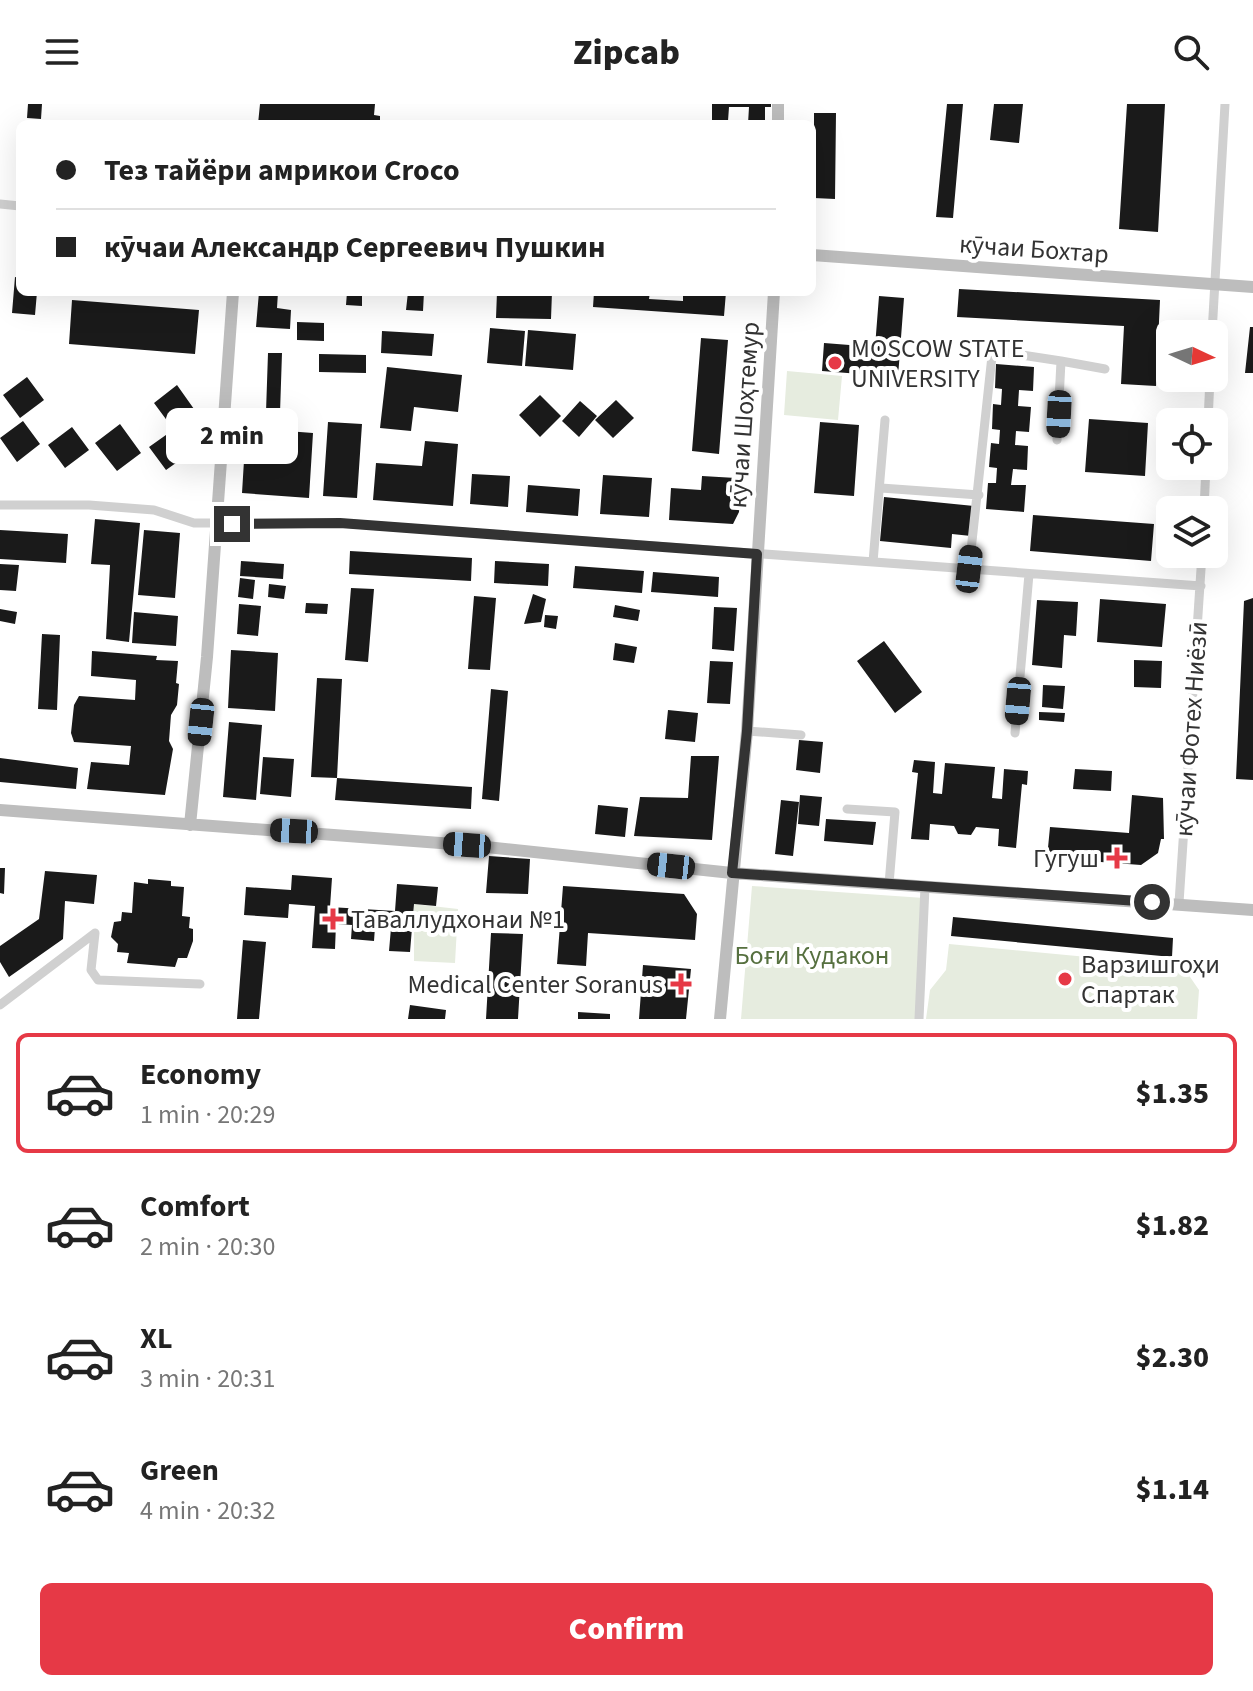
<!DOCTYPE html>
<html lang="en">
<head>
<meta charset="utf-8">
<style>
	body { margin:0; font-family:"Source Sans 3",sans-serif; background:#f6f6f6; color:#222; height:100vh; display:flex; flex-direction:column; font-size:30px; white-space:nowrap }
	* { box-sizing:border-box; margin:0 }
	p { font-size:26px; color:#767676 }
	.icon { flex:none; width:44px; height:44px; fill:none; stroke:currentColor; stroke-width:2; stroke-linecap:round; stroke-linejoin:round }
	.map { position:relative; height:915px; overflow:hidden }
	.panel { display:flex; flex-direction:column; background:#fff; flex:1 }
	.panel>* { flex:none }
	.banner { position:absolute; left:16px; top:16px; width:800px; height:176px; border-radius:12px; box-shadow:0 8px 32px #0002; display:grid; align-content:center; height:176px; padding:0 40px; background:#fff }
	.needle { width:52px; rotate:94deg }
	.tools { position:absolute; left:1156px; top:216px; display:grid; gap:16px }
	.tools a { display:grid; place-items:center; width:72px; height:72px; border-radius:12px; background:#fff; box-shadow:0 8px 32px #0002; font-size:40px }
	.end { position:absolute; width:36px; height:36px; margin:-18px; border:10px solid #333; background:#fff; box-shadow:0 0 0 4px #fff }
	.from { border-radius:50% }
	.bubble { position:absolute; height:56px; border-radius:12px; background:#fff; box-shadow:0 8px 32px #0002; font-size:26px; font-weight:800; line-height:56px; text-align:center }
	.car { position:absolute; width:24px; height:48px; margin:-24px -12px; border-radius:10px; box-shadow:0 0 6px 2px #0007; background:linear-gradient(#222 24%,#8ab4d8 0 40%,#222 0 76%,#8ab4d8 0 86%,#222 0) }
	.banner b { display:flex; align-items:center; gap:28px; height:76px; font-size:30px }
	.banner b+b { border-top:2px solid #e0e0e0 }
	.banner i { width:20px; height:20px; background:#222 }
	ul { padding:14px 0 0; list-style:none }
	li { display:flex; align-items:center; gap:24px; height:120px; margin:0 16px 12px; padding:0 24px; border:4px solid transparent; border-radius:12px }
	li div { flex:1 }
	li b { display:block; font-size:30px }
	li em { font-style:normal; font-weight:800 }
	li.on { border-color:#e63946 }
	li>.icon { width:72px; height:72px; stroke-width:1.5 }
	.action { display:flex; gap:16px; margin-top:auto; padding:16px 40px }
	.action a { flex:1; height:92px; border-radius:12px; background:#e63946; color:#fff; font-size:32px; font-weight:800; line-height:92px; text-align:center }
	header { display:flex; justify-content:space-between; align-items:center; height:104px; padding:0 40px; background:#fff; font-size:36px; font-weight:800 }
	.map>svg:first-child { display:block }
	.green { fill:#e6ecdf }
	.building { fill:#1a1a1a }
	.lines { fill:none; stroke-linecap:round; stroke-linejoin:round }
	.street { stroke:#d0d0d0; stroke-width:9 }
	.secondary { stroke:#bdbdbd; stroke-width:12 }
	.route { stroke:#333; stroke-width:10 }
	.poi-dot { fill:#e63946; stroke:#fff; stroke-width:3 }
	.labels { text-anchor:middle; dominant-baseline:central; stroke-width:8; stroke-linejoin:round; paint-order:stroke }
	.street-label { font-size:26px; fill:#333; stroke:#fff }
	.poi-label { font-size:26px; fill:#333; stroke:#fff; text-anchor:start }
	.park-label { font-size:26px; fill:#56703f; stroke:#fff }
</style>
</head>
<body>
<header><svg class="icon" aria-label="menu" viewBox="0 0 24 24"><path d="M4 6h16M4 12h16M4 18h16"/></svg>Zipcab<svg class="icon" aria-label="search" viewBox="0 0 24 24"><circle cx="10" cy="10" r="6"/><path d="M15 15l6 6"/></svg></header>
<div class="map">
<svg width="1253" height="915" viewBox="0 0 1253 915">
	<rect width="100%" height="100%" fill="#fff"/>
	<!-- green -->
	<path class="green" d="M787,267L842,272L838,316L784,311Z
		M752,782L924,794L916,915H741Z
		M414,800L458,805L455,859L414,857Z
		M949,840L1172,861L1188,870L1199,886L1197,915H926L930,886L946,866Z"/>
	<!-- building -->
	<path class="building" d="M28,0H42L41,15L27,14Z
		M260,0H375L374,11L380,12V20H258Z
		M712,0H771V3H765V20H748L749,3H729L728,17L742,20H712Z
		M947,0H963L953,114L936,113Z
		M994,0H1023L1019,39L990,36Z
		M1127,0H1165L1158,128L1119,125Z
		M814,9H836L835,95L814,94Z
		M15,173L20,174V188H37L35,211L12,209Z
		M959,185L1160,196L1156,282L1121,280L1124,222L957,213Z
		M259,188H278L277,204L291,206L290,225L256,223Z
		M347,188H362V202L346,201Z
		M408,188H424L423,207L406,206Z
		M497,188H552L551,215L496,214Z
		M594,188H650L649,195L683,197V188H726L724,212L593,203Z
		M879,192L904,194L898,273L822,267L824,239L875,243Z
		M72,196L199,206L195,250L69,240Z
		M297,218L324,219V237L297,236Z
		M1250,223H1253V269H1245Z
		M490,224L525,227L522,262L487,259Z
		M528,226L576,230L573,266L525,262Z
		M382,227L434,230L432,252L381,249Z
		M701,234L728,236L719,350L692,347Z
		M268,249H282L280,309L266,308Z
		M319,250L366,251V269L319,268Z
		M996,260L1034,263L1033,287L1019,286L1018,302L1031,303L1029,328L1016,327L1015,341L1028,342L1027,366L1013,365L1011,381H1026L1024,408L986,405L988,379H996L997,364L989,363L991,339L999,340L1000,326L992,325L993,300L1001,301L1002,285L995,284Z
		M387,263L462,271L458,308L414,303L411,327L380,324Z
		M27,273L44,296L20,314L3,291Z
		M177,281L194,305L171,322L154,299Z
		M540,291L561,312L540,333L519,311Z
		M616,296L634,314L613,334L595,316Z
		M580,297L597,312L579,333L562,317Z
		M1089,315L1148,319L1145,372L1085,368Z
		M23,317L40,340L17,358L0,334Z
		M328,318L362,320L357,394L323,392Z
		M820,318L859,321L854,392L814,389Z
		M120,320L141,349L117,367L95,339Z
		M72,323L89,346L65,364L48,341Z
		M246,324L313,329L309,394L242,389Z
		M173,326L190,349L166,366L149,343Z
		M425,337L458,340L453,402L373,396L376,359L422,362Z
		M472,370L510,372L508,403L470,400Z
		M603,371L652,374L649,413L600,410Z
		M702,372L736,374L735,396L740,397L739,408L733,420L669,416L671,384L701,386Z
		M528,381L580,385L578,412L526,408Z
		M884,393L974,402L971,432L952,430L951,444L880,437Z
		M1033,411L1154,420L1151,457L1030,447Z
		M95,415L140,419L129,538L106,535L110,461L91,460Z
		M0,426L68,430L66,459L0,455Z
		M144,426L180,429L175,494L138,491Z
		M350,447L472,454L471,477L349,470Z
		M241,457L284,460L283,475L240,472Z
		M495,457L549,460L548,482L494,479Z
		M0,460L19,461L16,487L0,486Z
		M575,462L644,467L642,489L573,484Z
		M653,468L719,473L718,493L651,488Z
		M240,474L255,476L253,495L238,493Z
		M269,480L286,482L284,495L268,493Z
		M351,484L374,485L368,558L345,556Z
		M533,490L546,495L541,518L524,520Z
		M474,492L496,494L490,566L468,565Z
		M1253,494V676L1236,675L1244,497Z
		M1100,495L1166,500L1162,543L1097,538Z
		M1037,496L1078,498L1076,532L1064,531L1062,564L1032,561Z
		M306,499L328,500L327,510L305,509Z
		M239,500L261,502L258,532L237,530Z
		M615,501L640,506L638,517L613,513Z
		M714,503L737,504L734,547L712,545Z
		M0,505L17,508L15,520L0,517Z
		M134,508L178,512L176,542L132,539Z
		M545,511L558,512L556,525L544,523Z
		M42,530L60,531L57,606L38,605Z
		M884,537L922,588L895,609L857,557Z
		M615,539L637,543L634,559L613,556Z
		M231,546L278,549L275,607L228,604Z
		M92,547L157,552L156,556L178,557L176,579L179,580L177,601L171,611L169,637L173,645L165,691L87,685L91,658L129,661L131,642L74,638L71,629L74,601L79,592L135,596L136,576L91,572Z
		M1134,556L1162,557L1161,584L1134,583Z
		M710,557L733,558L730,600L707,599Z
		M317,574L342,575L337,674L311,673Z
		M1043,581L1065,582L1063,605L1042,603Z
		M491,585L508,587L499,697L482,695Z
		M668,606L698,609L695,638L665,635Z
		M1039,608L1065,609L1064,618L1039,616Z
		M229,618L262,621L256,696L223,693Z
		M799,636L823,638L820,669L796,666Z
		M691,652H719L712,736L634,732L640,693L688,694Z
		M263,653L294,655L291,693L260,690Z
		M0,654L78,664L76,685L0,678Z
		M914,656L935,658L933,689L942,690L945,659L995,663L992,694L1002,695L1004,665L1028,667L1027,681L1022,680L1016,744L998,742L999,725L976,723L971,731L958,730L954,722L930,720L929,736L911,735L918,669L912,668Z
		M1075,665L1112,667L1111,687L1073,685Z
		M337,674L472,683L471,705L335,696Z
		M800,691L822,693L819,722L798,720Z
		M1132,691L1163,694L1164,735H1161L1158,749L1141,761L1047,754L1050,723L1129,729Z
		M781,696L799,698L793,752L775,750Z
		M598,701L628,704L625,733L595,730Z
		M826,715L876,718L873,741L824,737Z
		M489,752L530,755L528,790L486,789Z
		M0,764H5L4,790L0,789Z
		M45,767L97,771L94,800L65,797L63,835L9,873L0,858V842L39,815Z
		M292,771L332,774L330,803L395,807L397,780L438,783L436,802L414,800L410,848L389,847L391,824L375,823L374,837L351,835L352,821L336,820L335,845L312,844L315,802L289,800L288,814L244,811L246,783L291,786Z
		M148,775L171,777V782L184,783L182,812L190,813L189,824L193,825V837L187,854H178L175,863L127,859L129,849L117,848L118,840L111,833L114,818L121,817L122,808L132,809L134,778L148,780Z
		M563,782L684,790L697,810L695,836L588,829L586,862L557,860Z
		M953,813L1173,834L1172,853L951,832Z
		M491,829L523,830L518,915H486Z
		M243,836L266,838L259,915H237Z
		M643,861L691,865L686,915H639Z
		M410,901L446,906L445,915H408Z
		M578,908L610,910V915H578Z"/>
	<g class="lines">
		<!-- street -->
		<path class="street" d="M0,100L20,102
			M1212,230L1225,0
			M1208,318L1210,274
			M1057,336L1061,257L1105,265
			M881,384L979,391
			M0,401H89L154,406L194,419H340L1201,482
			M1204,406L1206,362
			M873,458L885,316
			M969,465L992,252L1002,248L1061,257
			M747,627L801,631
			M1015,629L1029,470
			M847,705L895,708L889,780
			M1179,799L1202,450
			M95,829L91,866L98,876L200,880
			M0,901L95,829
			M919,915L925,783"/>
		<!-- secondary -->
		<path class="secondary" d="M778,20V0
			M812,151L1253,183
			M0,706L467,741L732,769L1253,806
			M190,721L207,553L233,188
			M720,915L747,627L774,188"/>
	</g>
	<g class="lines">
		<!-- route -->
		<path class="route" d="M232,420L340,419L757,450L747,627L732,769L1152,798"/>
	</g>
	<!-- markers -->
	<g class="poi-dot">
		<circle cx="835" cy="259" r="8"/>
		<path d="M1113 742h8v8h8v8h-8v8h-8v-8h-8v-8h8z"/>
		<path d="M329 803h8v8h8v8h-8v8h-8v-8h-8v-8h8z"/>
		<circle cx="1065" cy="875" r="8"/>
		<path d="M677 868h8v8h8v8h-8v8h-8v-8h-8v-8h8z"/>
	</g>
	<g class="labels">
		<!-- street labels -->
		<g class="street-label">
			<text transform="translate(1034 145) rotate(4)">кӯчаи Бохтар</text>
			<text transform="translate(744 311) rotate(-86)">кӯчаи Шоҳтемур</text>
			<text transform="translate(1191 625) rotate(-86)">кӯчаи Фотех Ниёзӣ</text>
		</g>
		<!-- poi labels -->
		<g class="poi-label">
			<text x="851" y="244">MOSCOW STATE<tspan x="851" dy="30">UNIVERSITY</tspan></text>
			<text x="1099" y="754" text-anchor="end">Гугуш</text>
			<text x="351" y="815">Таваллудхонаи №1</text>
			<text x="1081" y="860">Варзишгоҳи<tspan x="1081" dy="30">Спартак</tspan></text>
			<text x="663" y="880" text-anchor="end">Medical Center Soranus</text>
		</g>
		<!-- park labels -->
		<g class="park-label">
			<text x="812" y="851">Боғи Кудакон</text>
		</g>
	</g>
</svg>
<div class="tools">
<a><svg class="needle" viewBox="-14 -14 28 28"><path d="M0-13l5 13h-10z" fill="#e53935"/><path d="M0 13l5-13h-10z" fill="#767676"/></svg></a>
<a><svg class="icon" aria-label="locate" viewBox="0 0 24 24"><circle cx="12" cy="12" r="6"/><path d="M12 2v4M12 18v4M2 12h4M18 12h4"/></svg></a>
<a><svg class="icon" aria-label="layers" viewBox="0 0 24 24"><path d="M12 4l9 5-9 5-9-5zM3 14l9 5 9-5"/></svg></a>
</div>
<i class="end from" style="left:1152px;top:798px"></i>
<i class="end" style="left:232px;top:420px"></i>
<div class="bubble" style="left:166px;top:304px;width:132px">2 min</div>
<i class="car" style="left:1059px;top:310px;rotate:183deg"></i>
<i class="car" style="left:969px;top:465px;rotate:7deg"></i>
<i class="car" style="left:1018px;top:597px;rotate:185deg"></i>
<i class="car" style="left:201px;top:618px;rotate:186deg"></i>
<i class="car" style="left:294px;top:727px;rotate:273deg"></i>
<i class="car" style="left:467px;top:741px;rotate:274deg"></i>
<i class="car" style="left:671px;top:762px;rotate:276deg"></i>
<div class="banner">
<b><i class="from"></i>Тез тайёри амрикои Croco</b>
<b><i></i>кӯчаи Александр Сергеевич Пушкин</b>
</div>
</div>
<section class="panel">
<ul>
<li class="on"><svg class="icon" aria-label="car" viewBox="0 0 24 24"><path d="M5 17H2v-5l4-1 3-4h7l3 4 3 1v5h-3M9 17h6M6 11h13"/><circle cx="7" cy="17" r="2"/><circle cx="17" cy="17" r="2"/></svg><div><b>Economy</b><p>1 min · 20:29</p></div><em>$1.35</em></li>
<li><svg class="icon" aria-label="car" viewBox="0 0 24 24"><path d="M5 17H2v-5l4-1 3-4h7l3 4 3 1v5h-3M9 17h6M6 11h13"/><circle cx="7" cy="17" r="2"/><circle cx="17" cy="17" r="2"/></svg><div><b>Comfort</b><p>2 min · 20:30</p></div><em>$1.82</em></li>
<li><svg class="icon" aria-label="car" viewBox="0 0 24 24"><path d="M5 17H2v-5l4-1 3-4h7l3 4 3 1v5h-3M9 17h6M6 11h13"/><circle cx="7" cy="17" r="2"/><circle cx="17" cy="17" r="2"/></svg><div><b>XL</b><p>3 min · 20:31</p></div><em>$2.30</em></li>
<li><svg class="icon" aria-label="car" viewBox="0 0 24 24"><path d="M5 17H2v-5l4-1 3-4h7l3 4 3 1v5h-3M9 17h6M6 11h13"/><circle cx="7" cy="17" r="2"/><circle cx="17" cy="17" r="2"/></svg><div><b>Green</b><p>4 min · 20:32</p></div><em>$1.14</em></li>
</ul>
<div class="action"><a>Confirm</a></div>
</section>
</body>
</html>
